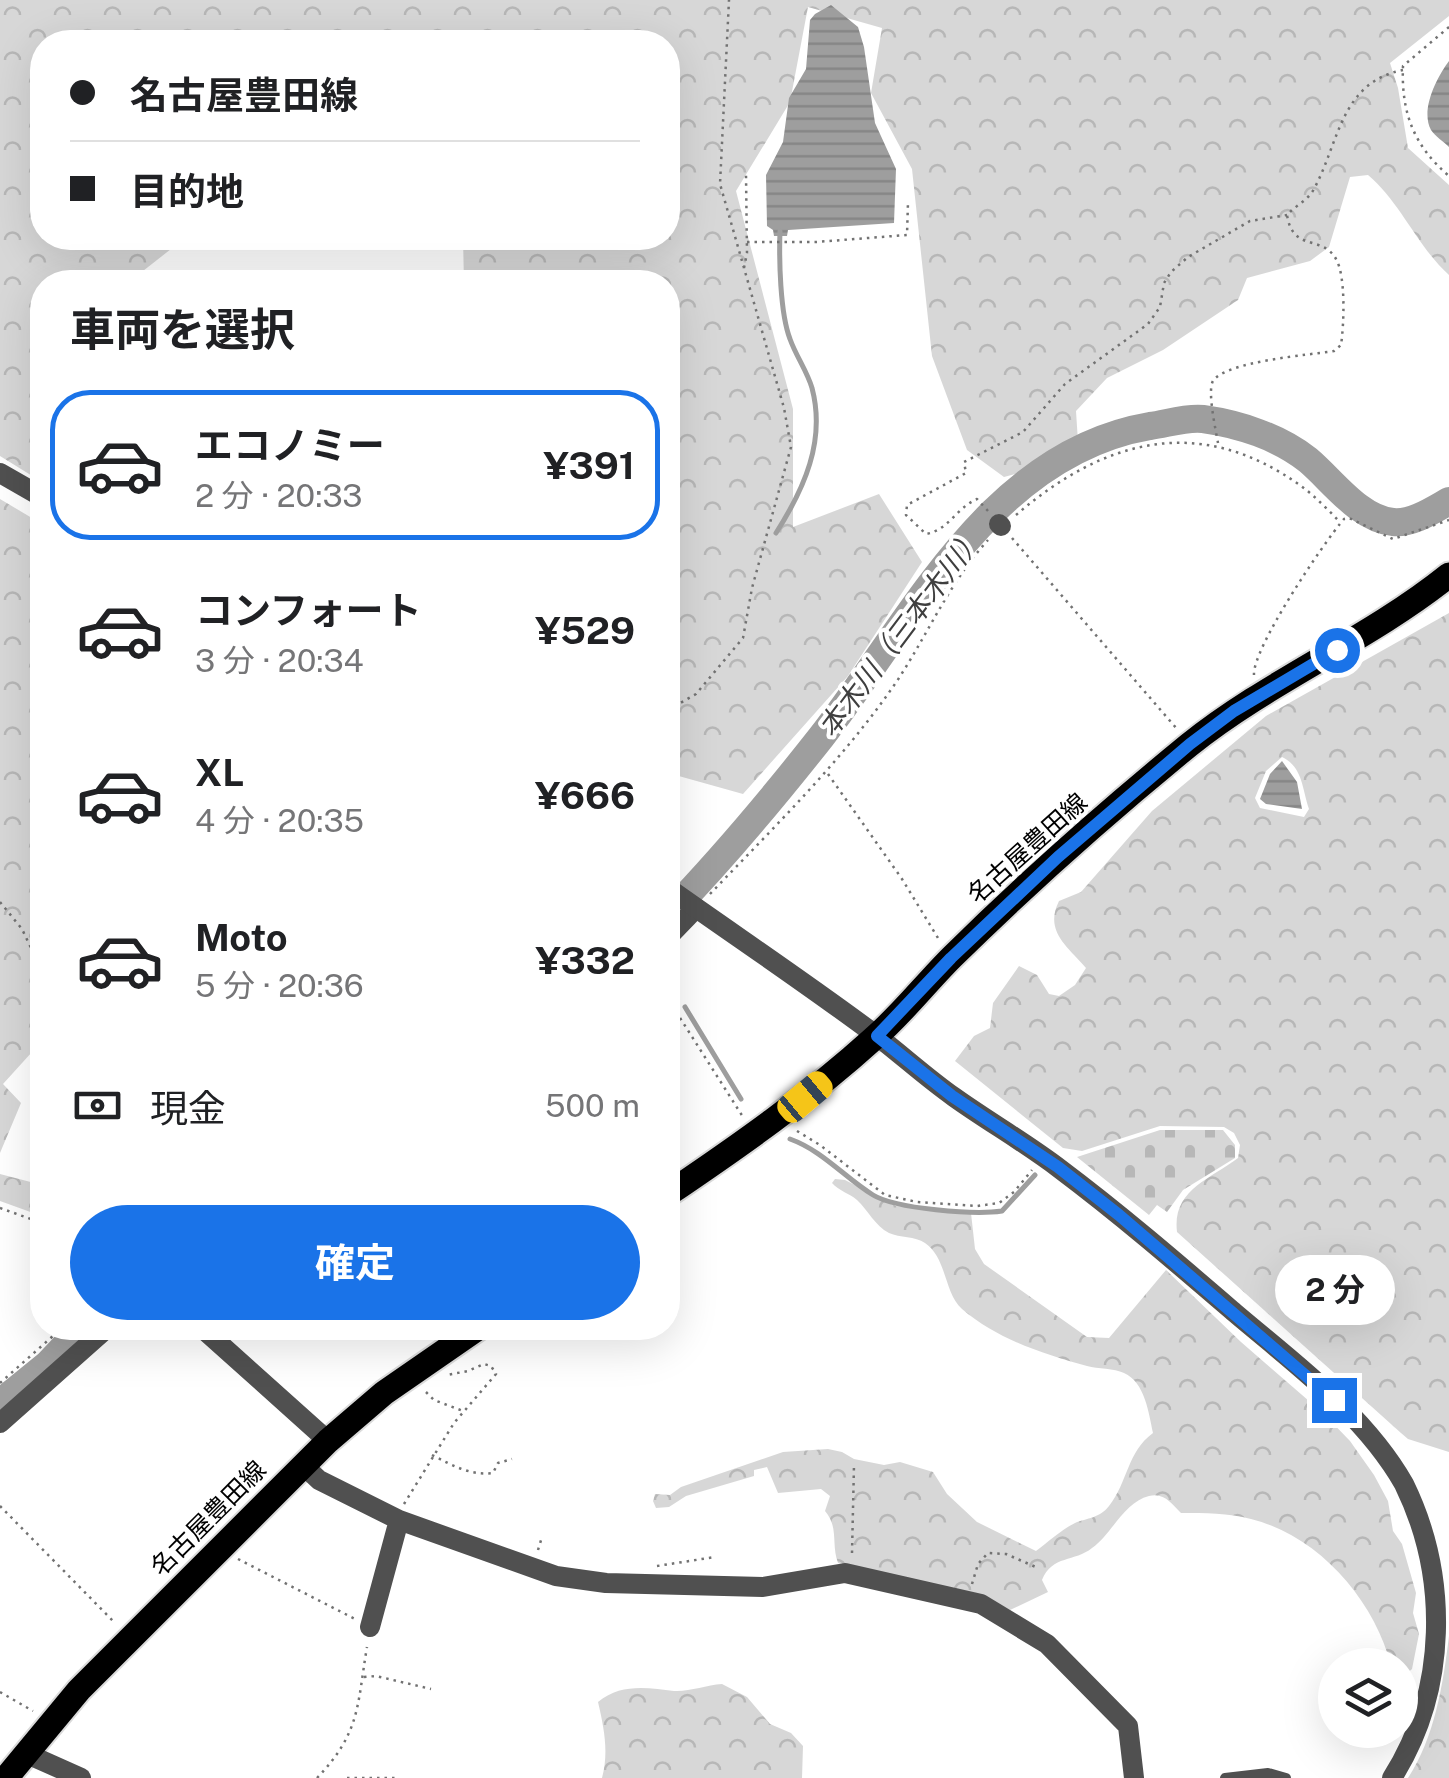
<!DOCTYPE html>
<html lang="ja">
<head>
<meta charset="utf-8">
<style>
	body { margin:0; font-family:"Public Sans","Noto Sans JP",sans-serif; background:#f6f6f6; color:#202124; height:100vh; display:flex; flex-direction:column; font-size:38px; white-space:nowrap }
	* { box-sizing:border-box; margin:0 }
	p { font-size:32px; color:#757577 }
	.icon { flex:none; width:55px; height:55px; fill:none; stroke:currentColor; stroke-width:2; stroke-linecap:round; stroke-linejoin:round }
	.map { position:relative; flex:1; overflow:hidden }
	.panel { position:absolute; left:30px; top:270px; width:650px; height:1070px; display:flex; flex-direction:column; background:#fff; border-radius:40px; box-shadow:0 10px 40px #0002 }
	.panel>* { flex:none }
	.guide { position:absolute; left:30px; top:30px; width:650px; height:220px; border-radius:40px; box-shadow:0 10px 40px #0002; display:grid; align-content:center; height:220px; padding:0 40px; background:#fff }
	.buttons { position:absolute; left:1318px; top:1648px; display:grid; gap:20px }
	.buttons a { display:grid; place-items:center; width:100px; height:100px; border-radius:50%; background:#fff; box-shadow:0 10px 40px #0002; font-size:50px }
	.end { position:absolute; width:45px; height:45px; margin:-22px; border:12px solid #1a73e8; background:#fff; box-shadow:0 0 0 5px #fff }
	.from { border-radius:50% }
	.bubble { position:absolute; height:70px; border-radius:35px; background:#fff; box-shadow:0 10px 40px #0002; font-size:32px; font-weight:700; line-height:70px; text-align:center }
	.car { position:absolute; width:30px; height:60px; margin:-30px -15px; border-radius:12px; box-shadow:0 0 8px 2px #0007; background:linear-gradient(#f5c518 24%,#345 0 40%,#f5c518 0 76%,#345 0 86%,#f5c518 0) }
	.guide b { display:flex; align-items:center; gap:35px; height:95px; font-size:38px }
	.guide b+b { border-top:2px solid #e0e0e0 }
	.guide i { width:25px; height:25px; background:#202124 }
	ul { padding:0; list-style:none }
	li { display:flex; align-items:center; gap:30px; height:150px; margin:0 20px 15px; padding:0 20px; border:5px solid transparent; border-radius:40px }
	li div { flex:1 }
	li b { display:block; font-size:38px }
	li em { font-style:normal; font-weight:700 }
	li.current { border-color:#1a73e8 }
	li>.icon { width:90px; height:90px; stroke-width:1.5 }
	h2 { padding:0 40px; font-size:45px; line-height:120px }
	.pay { display:flex; align-items:center; gap:25px; height:110px; padding:0 40px; font-size:38px }
	.pay p { margin-inline-start:auto }
	.primary-button { display:flex; gap:20px; margin-top:auto; padding:20px 40px }
	.primary-button a { flex:1; height:115px; border-radius:60px; background:#1a73e8; color:#fff; font-size:40px; font-weight:700; line-height:115px; text-align:center }
	.map>svg:first-child { display:block }
	.forest { fill:url(#forest-crowns); fill-rule:evenodd }
	.cemetery { fill:url(#cemetery-stones) }
	.water { fill:url(#water-rules) }
	.lines { fill:none; stroke-linecap:round; stroke-linejoin:round }
	.stream { stroke:#9e9e9e; stroke-width:5 }
	.river { stroke:#9e9e9e; stroke-width:28 }
	.primary-casing { stroke:#dbdbdb; stroke-width:29 }
	.path { stroke:#727272; stroke-width:2.5; stroke-dasharray:2.5 5; stroke-linecap:butt }
	.service { stroke:#505050; stroke-width:10 }
	.minor { stroke:#505050; stroke-width:20 }
	.tertiary { stroke:#505050; stroke-width:20 }
	.primary { stroke:#000; stroke-width:25 }
	.route { stroke:#1a73e8; stroke-width:12 }
	.labels { text-anchor:middle; dominant-baseline:central; stroke-width:8; stroke-linejoin:round; paint-order:stroke }
	.street-label { font-size:25px; fill:#000; stroke:#fff }
	.water-label { font-size:28px; font-style:italic; fill:#3f3f3f; stroke:#fff }
</style>
</head>
<body>
<div class="map">
<svg width="1449" height="1778" viewBox="0 0 1449 1778">
	<defs>
		<pattern id="forest-crowns" width="20" height="18" patternUnits="userSpaceOnUse" patternTransform="scale(2.5)"><rect width="20" height="18" fill="#d7d7d7"/><path d="M2 6a3 3 0 1 1 6 0M12 15a3 3 0 1 1 6 0" fill="none" stroke="#b7b7b7"/></pattern>
		<pattern id="cemetery-stones" width="16" height="16" patternUnits="userSpaceOnUse" patternTransform="scale(2.5)"><rect width="16" height="16" fill="#d7d7d7"/><path d="M2 7V4a2 2 0 0 1 4 0v3zM10 15v-3a2 2 0 0 1 4 0v3z" fill="#b7b7b7"/></pattern>
		<pattern id="water-rules" width="6" height="5" patternUnits="userSpaceOnUse" patternTransform="scale(2.5)"><rect width="6" height="5" fill="#9e9e9e"/><path d="M0 2.5h6" fill="none" stroke="#868686"/></pattern>
	</defs>
	<rect width="100%" height="100%" fill="#fff"/>
	<!-- forest -->
	<path class="forest" d="M0,0H1449V16L1390,63L1398,88L1408,148L1449,185V275C1417,246 1401,203 1368,175L1350,177L1329,247L1310,261L1247,278L1238,300L1163,350L1107,378L1076,411L1078,442L1030,470L1004,477L967,450L932,356L912,169L871,93L882,28L808,7L790,102L736,191L793,409V527L879,494L922,562L848,676L743,794L668,773V282H464L463,238H668V42H42V238H185L129,282H42V482L0,456Z
		M0,499L42,524V1041L3,1084L21,1103L0,1153Z
		M1449,613V1452L1408,1439L1401,1433L1177,1232C1172,1190 1209,1180 1238,1158L1240,1145L1234,1133L1224,1127L1160,1126L1082,1151L1063,1148L955,1061L974,1036L990,1028L993,1003L1019,966L1037,975L1049,994L1059,996L1075,985L1086,968C1067,946 1044,931 1059,901L1081,892L1152,811L1266,716ZM1282,757C1303,767 1302,789 1309,809L1304,817L1260,808L1255,798L1266,771Z
		M0,1174L42,1185V1205L36,1214L0,1201Z
		M835,1179L845,1180L896,1206L971,1213L975,1249L984,1264L1087,1337L1109,1338L1166,1270L1241,1342L1324,1414L1350,1441L1374,1475L1388,1501L1393,1531L1402,1544L1416,1593L1413,1613L1419,1634L1412,1669L1403,1677L1400,1665H1391C1374,1600 1319,1536 1251,1519C1228,1513 1205,1513 1181,1513C1172,1504 1164,1492 1149,1496C1124,1502 1112,1534 1092,1548C1075,1562 1052,1555 1042,1580L1048,1592L1010,1610L984,1598L838,1563C831,1544 839,1527 825,1511L830,1496L821,1489L778,1493L767,1467L754,1470V1476L686,1496L669,1507L656,1508L653,1501L655,1494L670,1495L681,1487L783,1452L828,1449L842,1452L854,1459L884,1465L900,1462L933,1472L947,1494L977,1522L1036,1551C1048,1542 1061,1530 1075,1523C1087,1518 1100,1518 1109,1506C1128,1482 1127,1452 1153,1433C1149,1414 1145,1382 1124,1373C1114,1368 1098,1369 1087,1366C1043,1354 997,1339 962,1309C944,1293 947,1258 925,1243C915,1236 900,1238 889,1233C875,1226 868,1210 857,1200C849,1193 839,1191 832,1183Z
		M1449,1636V1778H1408C1435,1737 1443,1684 1449,1636Z
		M722,1684L747,1697L770,1724L791,1733L803,1746L802,1778H602C609,1752 604,1728 598,1702C621,1683 648,1688 674,1691C689,1692 706,1685 722,1684Z"/>
	<!-- cemetery -->
	<path class="cemetery" d="M1160,1130H1223L1235,1145V1158L1183,1190L1167,1212L1157,1205L1149,1215L1077,1157Z"/>
	<!-- water -->
	<path class="water" d="M831,5L858,27L864,47L875,123L896,169L894,223L788,230L787,236H774L773,230L767,226L766,175L783,142L789,98L806,69L810,20L815,14Z
		M1449,61V147C1444,142 1435,136 1431,130C1420,110 1437,77 1449,61Z
		M1282,761L1297,782L1302,809L1266,804L1260,799L1270,774Z"/>
	<g class="lines">
		<!-- stream -->
		<path class="stream" d="M776,533C804,489 826,441 812,388C807,371 796,356 790,339C780,313 779,259 780,231
			M685,1007L741,1099
			M790,1139C823,1151 844,1177 873,1195C896,1209 975,1215 1002,1211L1035,1175
			M0,1389L8,1396"/>
		<!-- river -->
		<path class="river" d="M668,915C722,859 774,797 822,736C912,621 990,453 1150,426C1166,424 1186,417 1203,419C1239,424 1279,437 1308,460C1332,480 1359,519 1393,522C1412,524 1433,510 1449,501
			M0,1403L48,1364L82,1328"/>
		<defs>
			<path id="primary" d="M668,1194C739,1146 809,1097 873,1039C902,1014 925,984 952,957C1027,883 1107,812 1189,745C1270,680 1368,640 1449,575
				M6,1778L79,1690L328,1441L384,1393L478,1328"/>
		</defs>
		<!-- primary casing -->
		<use href="#primary" class="primary-casing"/>
		<!-- path -->
		<path class="path" d="M1449,27L1403,66C1401,113 1414,146 1449,176
			M747,242H816L907,235L908,202
			M744,268L747,253L746,175
			M1218,443C1216,431 1207,391 1213,381C1226,361 1310,355 1334,351L1341,345C1344,325 1346,276 1336,259C1322,234 1293,253 1287,215C1296,205 1309,200 1315,187C1339,142 1341,82 1403,70
			M988,511L977,499C956,508 949,530 926,534L906,515L907,505L966,473L964,462L1023,432L1065,384L1148,324L1160,307L1164,283L1171,272L1188,257L1250,221L1287,215
			M1016,515C1104,439 1200,413 1301,486C1315,496 1328,510 1340,522
			M1012,538L1177,729
			M1254,675C1252,649 1324,542 1344,519L1349,518L1393,539L1449,520
			M668,710L696,694L743,638L752,588L791,447L784,408L720,184L729,0
			M828,774L902,879L938,938
			M710,894C776,825 843,760 897,681C928,634 949,583 988,540
			M0,902L22,929L42,971
			M668,999L743,1117
			M797,1131L820,1145L885,1195L917,1202L977,1206L999,1203L1014,1192L1032,1170
			M0,1208L42,1223
			M0,1383L62,1328
			M426,1392L434,1400L463,1411
			M432,1455C452,1465 470,1476 493,1473L498,1463L512,1459
			M404,1504L454,1423L496,1374L491,1366L484,1364L468,1371L447,1375
			M0,1506L115,1623
			M538,1550L542,1537
			M852,1553L854,1465
			M238,1559L355,1619
			M657,1566L715,1557
			M972,1584L978,1564L988,1553L1006,1554L1038,1568
			M364,1677L376,1676L431,1689
			M0,1692L33,1711
			M317,1778C361,1732 357,1705 367,1647
			M347,1778H397"/>
		<!-- service -->
		<path class="service" d="M1225,1778L1268,1773L1286,1778"/>
		<!-- minor -->
		<path class="minor" d="M999,524L1001,526
			M668,937L696,908
			M202,1328L328,1441
			M0,1423L107,1328
			M303,1465L319,1480L399,1520L556,1576L606,1583L763,1587L845,1573L981,1604L1047,1644L1128,1726L1134,1778
			M370,1627L399,1520"/>
		<!-- tertiary -->
		<path class="tertiary" d="M0,473L42,497
			M668,888C737,937 809,985 877,1036C903,1056 927,1078 954,1097C989,1122 1026,1143 1060,1169C1120,1214 1178,1264 1235,1313C1295,1364 1364,1414 1404,1484C1449,1576 1448,1690 1392,1778
			M25,1753L81,1778"/>
		<!-- primary -->
		<use href="#primary" class="primary"/>
	</g>
	<g class="lines">
		<!-- route -->
		<path class="route" d="M1334,1400L1119,1215L1058,1167L952,1096L877,1036L951,958L1058,857L1190,744L1234,711L1337,650"/>
	</g>
	<g class="labels">
		<!-- street labels -->
		<g class="street-label">
			<text transform="translate(1027 848) rotate(-42)">名古屋豊田線</text>
			<text transform="translate(208 1518) rotate(-45)">名古屋豊田線</text>
		</g>
		<!-- water labels -->
		<g class="water-label">
			<text transform="translate(900 632) rotate(-53)">本木川（三本木川）</text>
		</g>
	</g>
</svg>
<div class="buttons">
<a><svg class="icon" aria-label="layers" viewBox="0 0 24 24"><path d="M12 4l9 5-9 5-9-5zM3 14l9 5 9-5"/></svg></a>
</div>
<i class="end from" style="left:1337px;top:650px"></i>
<i class="end" style="left:1334px;top:1400px"></i>
<div class="bubble" style="left:1275px;top:1255px;width:120px">2 分</div>
<i class="car" style="left:805px;top:1097px;rotate:50deg"></i>
<div class="guide">
<b><i class="from"></i>名古屋豊田線</b>
<b><i></i>目的地</b>
</div>
<section class="panel">
<h2>車両を選択</h2>
<ul>
<li class="current"><svg class="icon" aria-label="car" viewBox="0 0 24 24"><path d="M5 17H2v-5l4-1 3-4h7l3 4 3 1v5h-3M9 17h6M6 11h13"/><circle cx="7" cy="17" r="2"/><circle cx="17" cy="17" r="2"/></svg><div><b>エコノミー</b><p>2 分 · 20:33</p></div><em>¥391</em></li>
<li><svg class="icon" aria-label="car" viewBox="0 0 24 24"><path d="M5 17H2v-5l4-1 3-4h7l3 4 3 1v5h-3M9 17h6M6 11h13"/><circle cx="7" cy="17" r="2"/><circle cx="17" cy="17" r="2"/></svg><div><b>コンフォート</b><p>3 分 · 20:34</p></div><em>¥529</em></li>
<li><svg class="icon" aria-label="car" viewBox="0 0 24 24"><path d="M5 17H2v-5l4-1 3-4h7l3 4 3 1v5h-3M9 17h6M6 11h13"/><circle cx="7" cy="17" r="2"/><circle cx="17" cy="17" r="2"/></svg><div><b>XL</b><p>4 分 · 20:35</p></div><em>¥666</em></li>
<li><svg class="icon" aria-label="car" viewBox="0 0 24 24"><path d="M5 17H2v-5l4-1 3-4h7l3 4 3 1v5h-3M9 17h6M6 11h13"/><circle cx="7" cy="17" r="2"/><circle cx="17" cy="17" r="2"/></svg><div><b>Moto</b><p>5 分 · 20:36</p></div><em>¥332</em></li>
</ul>
<div class="pay"><svg class="icon" aria-label="cash" viewBox="0 0 24 24"><path d="M3 7h18v10H3z"/><circle cx="12" cy="12" r="2"/></svg>現金<p>500 m</p></div>
<div class="primary-button"><a>確定</a></div>
</section>
</div>
</body>
</html>
